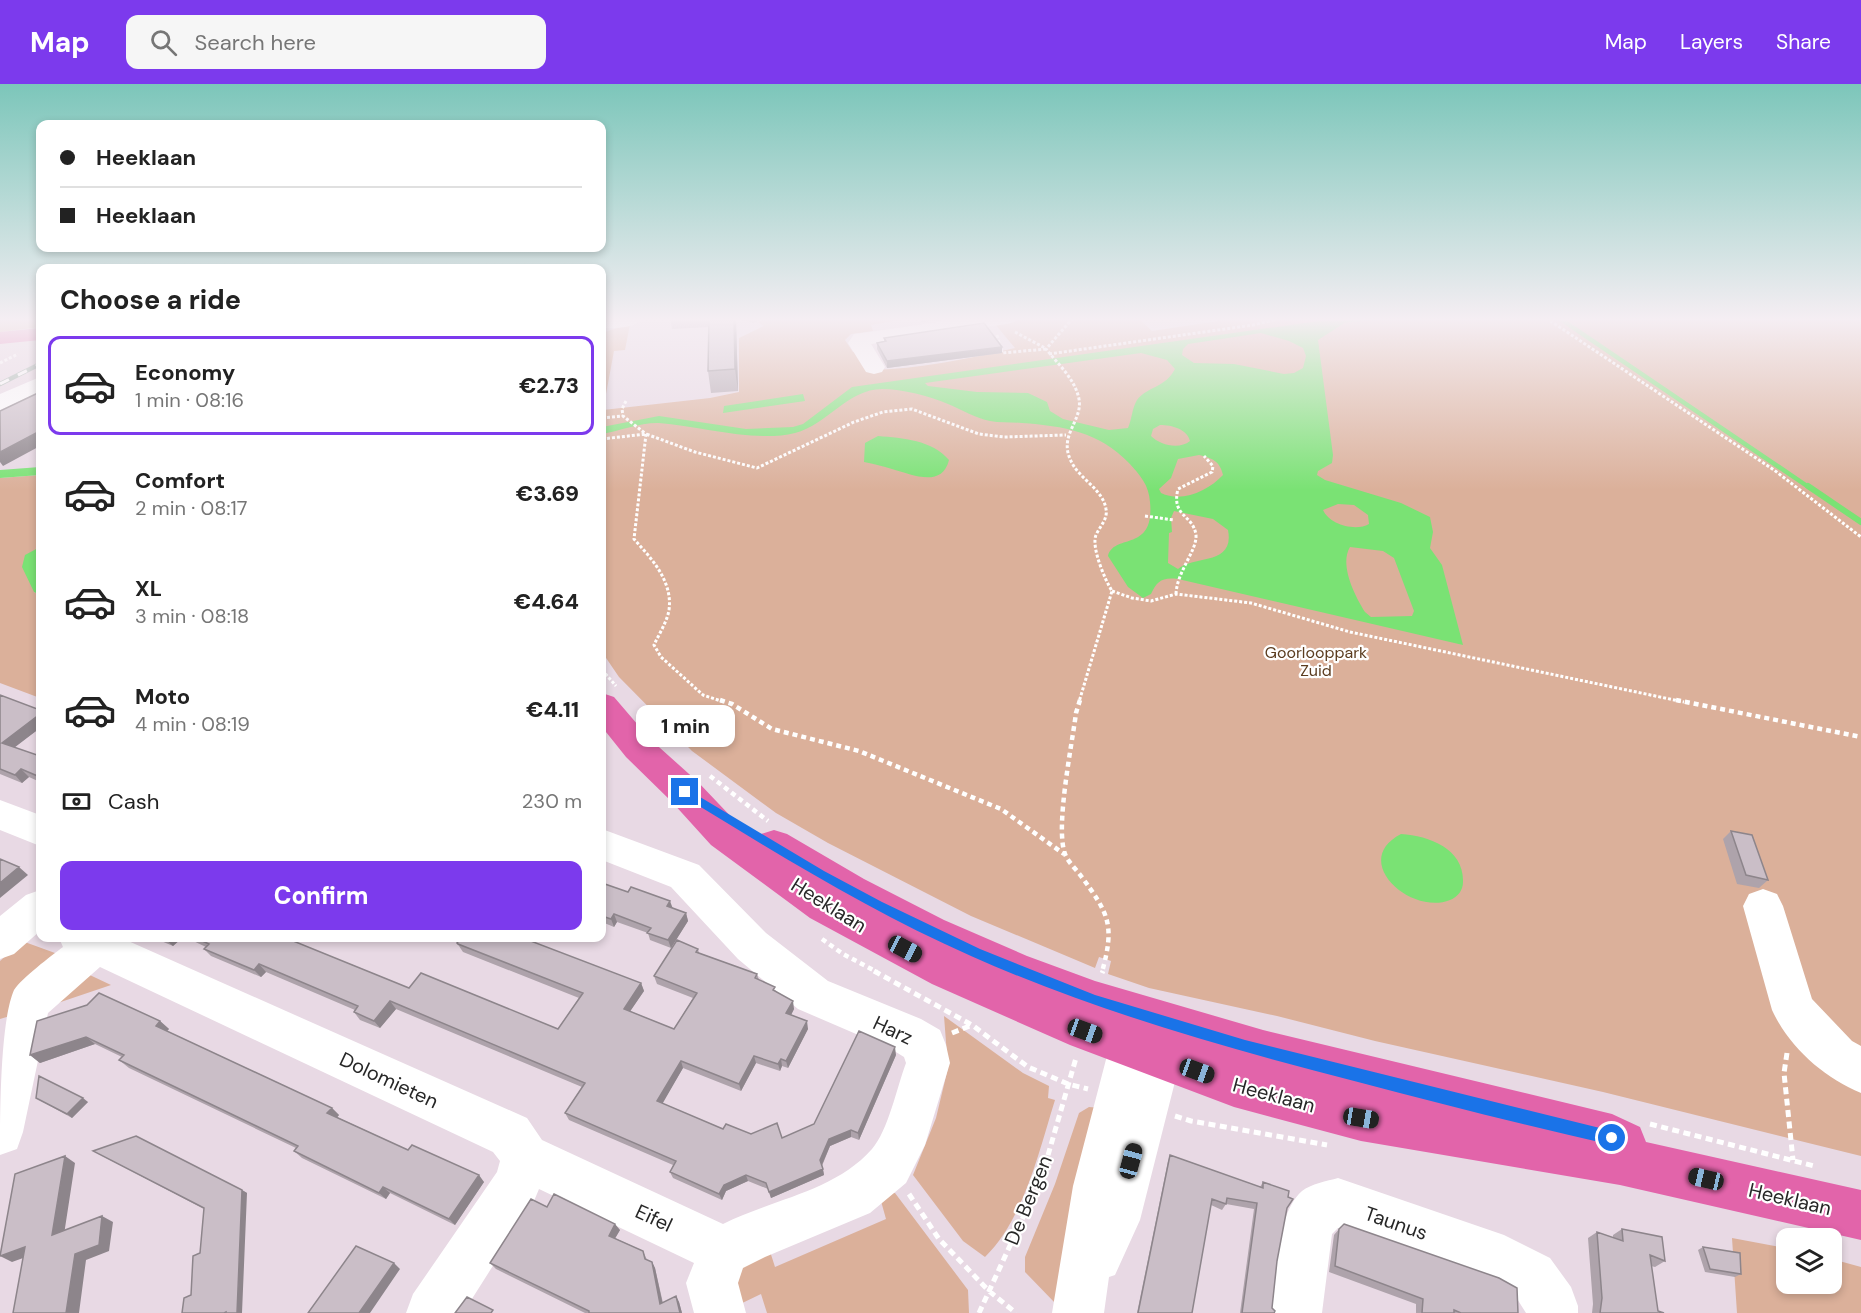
<!DOCTYPE html>
<html lang="en">
<head>
<meta charset="utf-8">
<style>
	body { margin:0; font-family:"DM Sans",sans-serif; background:#f6f6f6; color:#222; height:100vh; display:flex; flex-direction:column; font-size:22px; white-space:nowrap }
	* { box-sizing:border-box; margin:0 }
	p { font-size:20px; color:#767676 }
	.icon { flex:none; width:33px; height:33px; fill:none; stroke:currentColor; stroke-width:2; stroke-linecap:round; stroke-linejoin:round }
	.map { position:relative; flex:1; overflow:hidden }
	.details { position:absolute; left:36px; top:180px; width:570px; height:678px; display:flex; flex-direction:column; background:#fff; border-radius:12px; box-shadow:0 3px 9px #0003 }
	.details>* { flex:none }
	.guide { position:absolute; left:36px; top:36px; width:570px; height:132px; border-radius:12px; box-shadow:0 3px 9px #0003; display:grid; align-content:center; height:132px; padding:0 24px; background:#fff }
	.fabs { position:absolute; left:1776px; top:1144px; display:grid; gap:12px }
	.fabs a { display:grid; place-items:center; width:66px; height:66px; border-radius:12px; background:#fff; box-shadow:0 3px 9px #0003; font-size:30px }
	.end { position:absolute; width:27px; height:27px; margin:-14px; border:8px solid #1a73e8; background:#fff; box-shadow:0 0 0 3px #fff }
	.from { border-radius:50% }
	.bubble { position:absolute; height:42px; border-radius:12px; background:#fff; box-shadow:0 3px 9px #0003; font-size:20px; font-weight:800; line-height:42px; text-align:center }
	.car { position:absolute; width:18px; height:36px; margin:-18px -9px; border-radius:8px; box-shadow:0 0 4px 2px #0007; background:linear-gradient(#222 24%,#8ab4d8 0 40%,#222 0 76%,#8ab4d8 0 86%,#222 0) }
	.guide b { display:flex; align-items:center; gap:21px; height:57px; font-size:22px }
	.guide b+b { border-top:2px solid #e0e0e0 }
	.guide i { width:15px; height:15px; background:#222 }
	ul { padding:0; list-style:none }
	li { display:flex; align-items:center; gap:18px; height:99px; margin:0 12px 9px; padding:0 12px; border:3px solid transparent; border-radius:12px }
	li div { flex:1 }
	li b { display:block; font-size:22px }
	li em { font-style:normal; font-weight:800 }
	li.active { border-color:#7c3aed }
	li>.icon { width:54px; height:54px; stroke-width:1.5 }
	h2 { padding:0 24px; font-size:27px; line-height:72px }
	.pay { display:flex; align-items:center; gap:15px; height:66px; padding:0 24px; font-size:22px }
	.pay p { margin-inline-start:auto }
	.primary-button { display:flex; gap:12px; margin-top:auto; padding:12px 24px }
	.primary-button a { flex:1; height:69px; border-radius:12px; background:#7c3aed; color:#fff; font-size:24px; font-weight:800; line-height:69px; text-align:center }
	header { display:flex; align-items:center; gap:36px; box-sizing:border-box; height:84px; padding:0 30px; background:#7c3aed; color:#fff }
	header strong { font-size:28px }
	nav { display:flex; gap:33px; margin-inline-start:auto; font-size:21px }
	.search { width:420px; height:54px; background:#f6f6f6; display:flex; align-items:center; gap:15px; box-sizing:border-box; padding:0 21px; border-radius:12px; color:#767676; font-size:22px }
	.map>svg:first-child { display:block }
	.green { fill:#dbb09a }
	.water { fill:#7ae274; fill-rule:evenodd }
	.lines { fill:none; stroke-linecap:round; stroke-linejoin:round }
	.stream-far1 { stroke:#7ae274; stroke-width:4.5 }
	.stream { stroke:#7ae274; stroke-width:6 }
	.path-far2 { stroke:#fff; stroke-width:3; stroke-dasharray:3 2; stroke-linecap:butt }
	.path-far1 { stroke:#fff; stroke-width:4.5; stroke-dasharray:5 4; stroke-linecap:butt }
	.path { stroke:#fff; stroke-width:5; stroke-dasharray:7 4.5; stroke-linecap:butt }
	.minor { fill:#fff; fill-rule:evenodd }
	.major { fill:#e264aa; fill-rule:evenodd }
	.rail-casing { stroke:#9db0a7; stroke-width:4.5 }
	.rail { stroke:#fff; stroke-width:3; stroke-dasharray:10; stroke-linecap:butt }
	.wall { fill:#aea3ab }
	.shaded-wall { fill:#8d858b }
	.building { fill:#cabec7; stroke:#8d858b; stroke-width:1.5 }
	.route { fill:#1a73e8 }
	.labels { text-anchor:middle; dominant-baseline:central; stroke-width:4.5; stroke-linejoin:round; paint-order:stroke }
	.park-label { font-size:16px; fill:#5b3c1f; stroke:#fff }
	.near-street-label { font-size:20px; fill:#272727; stroke:#fff }
</style>
</head>
<body>
<header>
<strong>Map</strong>
<div class="search"><svg class="icon" aria-label="search" viewBox="0 0 24 24"><circle cx="10" cy="10" r="6"/><path d="M15 15l6 6"/></svg>Search here</div>
<nav><a>Map</a><a>Layers</a><a>Share</a></nav>
</header>
<div class="map">
<svg width="1861" height="1229" viewBox="0 0 1861 1229">
	<rect width="100%" height="100%" fill="#e8d9e4"/>
	<!-- green -->
	<path class="green" d="M0,234H40V243L0,248Z
		M767,234H911L871,241L873,247L851,250L845,256L853,268H860L870,286C919,285 967,275 1015,264L995,240L1036,234H1138L1152,247L1239,234H1861V1072L1603,1008L1375,957L1277,932L1149,904L1108,890L1111,877L1099,873L1095,884L971,832L828,759L776,729L692,667L619,593L602,568V249L630,240L625,266L614,267L603,326L710,314L739,308V254L764,242L758,238Z
		M40,391V463L38,464L34,508L40,511V614L0,599V394Z
		M22,857L55,869L56,872L10,932L0,935V877Z
		M77,885L111,901L43,924Z
		M944,932L1023,989L1049,1002L1048,1014L1055,1016C1039,1067 1024,1135 985,1173L963,1157L913,1091L936,1034L948,984Z
		M1089,1023L1101,1024L1056,1220L1025,1188V1173L1055,1100L1079,1029Z
		M895,1109L968,1206L969,1229H767L761,1210L734,1223L735,1177L767,1158L775,1183L886,1135L879,1110Z
		M1732,1154L1786,1164V1200H1832V1175L1861,1183V1229H1737Z"/>
	<!-- water -->
	<path class="water" d="M1333,235L1349,236L1318,256L1333,371L1332,379L1318,387L1317,391L1325,396L1401,419L1430,433L1433,448L1430,464L1442,481L1463,561L1178,495C1162,493 1157,497 1151,510L1143,514L1128,503L1108,472C1114,449 1155,469 1150,418C1149,401 1140,391 1129,379C1099,348 1064,342 1022,339C1012,338 1000,339 990,337C976,334 962,326 948,320C929,312 903,305 882,305C848,305 827,341 795,349C755,359 700,342 659,339C643,338 618,347 602,350V343L659,332L746,345L793,343L803,340L852,303ZM1261,249L1289,257L1303,264L1306,272L1303,284L1294,289L1284,290L1234,280L1194,279L1182,271L1183,265L1188,260ZM1141,269L1167,276L1175,285C1165,304 1148,302 1137,316C1132,324 1132,335 1128,344L1109,346L1063,335L1050,327L1047,318L1028,309L977,308L928,302L925,299ZM1160,341C1172,341 1187,345 1190,357C1179,366 1160,361 1151,352L1153,345ZM1199,371C1212,374 1220,377 1223,391C1208,407 1182,419 1161,409L1159,405L1171,394L1178,375ZM1338,420L1354,421L1368,431L1369,440C1355,448 1329,440 1323,426ZM1174,427L1213,435L1228,446C1235,482 1193,471 1178,485L1168,479L1169,449L1172,448L1171,434ZM1350,463L1383,467L1394,474L1414,527L1412,532L1371,533L1365,528C1355,512 1339,481 1350,463Z
		M803,310L805,317L723,329L724,322Z
		M878,352C903,354 932,356 949,376C942,405 911,390 892,385C883,382 874,380 864,378L865,359Z
		M40,383V391L0,394V386Z
		M40,463V511L34,508L22,483L25,471Z
		M1401,750C1430,752 1464,765 1463,798C1463,806 1458,813 1450,816C1411,832 1349,777 1401,750Z"/>
	<g class="lines">
		<!-- stream-far1 -->
		<path class="stream-far1" d="M1559,234L1810,404
			M1340,237L1368,234"/>
		<!-- stream -->
		<path class="stream" d="M1808,402L1861,438"/>
		<!-- path-far2 -->
		<path class="path-far2" d="M1073,234L1046,265C1058,280 1075,295 1079,315C1083,337 1058,351 1071,377C1079,395 1103,405 1106,425C1108,435 1100,442 1096,451C1091,463 1105,496 1112,507L1079,618
			M1546,234L1774,386L1861,453
			M1015,248L1045,264
			M997,251L1002,269L1046,265
			M1049,270L1253,241L1282,234
			M0,279L18,270
			M626,317L622,325L623,332L646,350L634,455C651,474 673,497 669,526C667,538 659,550 654,561L661,573L703,611L724,618
			M602,334L623,332
			M602,355L646,350L695,368L757,384L854,338L883,328L912,325L979,350L1004,353L1066,351
			M1145,432L1174,436
			M1112,507L1132,514L1151,517L1176,510L1251,519L1350,548L1684,618
			M1176,510C1177,487 1197,467 1196,451C1193,430 1171,433 1178,405L1212,388L1213,382L1204,372
			M602,586L616,602"/>
		<!-- path-far1 -->
		<path class="path-far1" d="M720,616L732,620L772,645L859,667L1001,725L1064,770
			M1080,616L1076,629C1072,661 1055,743 1065,770C1068,778 1076,785 1081,792C1109,830 1115,841 1102,888
			M1676,616L1861,653
			M710,692L768,737
			M822,855L843,870L877,888"/>
		<!-- path -->
		<path class="path" d="M874,887L972,941L1028,983L1068,1000L1088,1005
			M1102,889L1103,887
			M952,949L972,941
			M1787,969L1784,989L1793,1076
			M1175,1032L1191,1037L1327,1061
			M1650,1040L1814,1082
			M909,1110L939,1155L989,1207L1016,1229
			M979,1229L1042,1092L1076,974"/>
		<!-- minor -->
		<path class="minor" d="M602,234H643C635,245 615,244 602,244Z
			M967,234H1017L1014,238L1007,240L871,260L885,283L882,288L874,290L866,288L848,259L854,250L862,249Z
			M40,293V308L0,326V310Z
			M0,716L40,731V762L0,746Z
			M602,745L699,781L766,849L828,897L921,935L940,946L946,961L950,979L925,1061L906,1099L870,1129L765,1173L743,1184L738,1199L746,1229H694L686,1199L694,1179L539,1105L534,1117L463,1229H406L413,1210L497,1088L500,1077L493,1068L100,883L48,929L23,1048L17,1065L0,1071C0,1031 0,938 14,906C22,894 51,872 63,863L59,854H127L126,856L527,1034L542,1056L723,1140C772,1115 834,1108 872,1065C888,1047 897,1003 906,979L904,973L891,965L798,925L738,875L671,803L602,776Z
			M1763,805L1777,810L1783,822L1812,915L1852,957L1861,962V1009C1824,994 1789,963 1772,926L1743,822L1749,810Z
			M40,806V847L14,870L0,875V832L26,811Z
			M1147,925L1172,935L1179,950L1181,974L1140,1136L1115,1191L1109,1193L1104,1229H1052L1073,1102L1109,964C1117,945 1127,932 1147,925Z
			M1338,1094L1504,1151L1550,1174L1571,1203L1578,1222V1229H1526L1514,1210L1492,1198L1338,1144L1332,1150L1322,1229H1270C1275,1197 1276,1129 1302,1107C1311,1100 1327,1097 1338,1094Z"/>
		<!-- major -->
		<path class="major" d="M40,244V256L0,260V248Z
			M602,609L614,613L650,655L698,698L737,739L759,754L761,750L774,746L787,750L864,795L944,836L1027,872L1095,897L1263,946L1612,1030L1640,1043L1646,1058L1861,1106V1156L1620,1101L1361,1057L1234,1023L1070,961L932,900L810,834L711,761L672,718L626,673L602,643Z"/>
		<defs>
			<path id="rail" d="M0,300L40,280"/>
		</defs>
		<!-- rail casing -->
		<use href="#rail" class="rail-casing"/>
		<!-- rail -->
		<use href="#rail" class="rail"/>
	</g>
	<!-- wall -->
	<path class="wall" d="M670,234H736L738,307L711,309L708,287L709,243L672,245Z
		M737,234H764L753,239Z
		M884,254L1002,263V269L887,284L877,265V259L884,257Z
		M0,611L40,626V644L14,663L40,672V698L29,693L22,699L0,690Z
		M1731,747L1768,796L1759,804L1737,800L1723,755Z
		M602,799L686,829L688,837L671,864L650,856L648,849L617,838L614,843L602,838Z
		M154,854H182L173,862Z
		M187,854H286L409,904L558,945L579,914L463,868L457,859L641,899L644,907L630,927L674,945L693,914L657,900L654,892L698,865L699,869L757,890L759,896L776,907L794,925L791,931L808,945L788,984L782,982L780,987L756,979L741,1007L683,984L662,1019L723,1045L751,1050L782,1054L814,1040L896,971L859,1056L851,1053L830,1062L822,1082L824,1091L771,1114L768,1105L748,1097L726,1107L722,1116L673,1094L670,1088L673,1081L569,1036L565,1029L582,1003L396,925L380,944L360,936L354,928L355,926L266,888L261,893L211,872L204,865L206,863Z
		M87,921L160,937L169,945L167,947L332,1024L339,1031L337,1033L408,1066L484,1098L455,1141L390,1109L386,1115L302,1074L294,1067L296,1064L129,984L119,976L122,973L95,960L40,979L30,971Z
		M36,1014L88,1018L72,1034Z
		M93,1067L242,1106L247,1109L191,1211L200,1169L204,1125Z
		M1170,1071L1260,1103L1263,1098L1287,1124L1277,1177L1272,1224L1274,1229H1240L1254,1125L1226,1120L1222,1126L1211,1121L1192,1229H1137L1168,1077Z
		M547,1123L620,1146L615,1154L643,1167L647,1176L652,1178L655,1184L663,1219L676,1212L679,1218L682,1229H585L496,1185L490,1179Z
		M1339,1145L1518,1229H1416V1220L1329,1188L1334,1151Z
		M1622,1145L1665,1177L1655,1183L1651,1182L1658,1227L1664,1229H1592L1593,1220L1588,1154L1597,1148L1613,1154V1151Z
		M1703,1163L1741,1190L1735,1193L1705,1188L1698,1166Z"/>
	<!-- shaded-wall -->
	<path class="shaded-wall" d="M734,234H736L738,307L735,285Z
		M752,234H764L753,239Z
		M921,234H959L921,238Z
		M1002,263V269L887,284V277Z
		M40,347V362L3,382L0,378V368Z
		M40,630V644L10,667L2,659Z
		M21,685L29,693L22,699L15,691Z
		M19,783L28,791L0,814V799Z
		M670,817L673,825L667,822Z
		M686,829L688,837L671,864L668,856Z
		M614,830L617,838L614,843L611,835Z
		M166,854H182L173,862L165,855Z
		M259,880L266,888L261,893L254,886Z
		M641,899L644,907L627,932L624,925Z
		M390,917L396,925L380,944L374,937Z
		M793,917L794,925L788,937L786,929Z
		M160,937L169,945L164,950L156,942Z
		M807,937L808,945L788,984L786,977Z
		M86,953L95,960L40,979L30,971Z
		M895,963L896,971L859,1056L858,1049Z
		M754,972L756,979L741,1007L739,1000Z
		M781,975L782,982L780,987L778,980Z
		M681,977L683,984L660,1024L657,1017Z
		M83,1014L88,1018L72,1034L67,1030Z
		M332,1024L339,1031L335,1036L327,1029Z
		M851,1046V1053L830,1062L821,1083L820,1076L829,1055Z
		M65,1072L75,1079L63,1157L52,1151Z
		M823,1085L824,1091L771,1114L769,1108Z
		M479,1091L484,1098L455,1141L449,1135Z
		M746,1091L748,1097L726,1107L722,1116L719,1110L724,1101Z
		M383,1103L390,1109L386,1115L379,1109Z
		M242,1106L247,1109L242,1229H237Z
		M102,1132L113,1138L109,1167L86,1176L79,1229H66L75,1170Z
		M615,1140L620,1146L613,1158L609,1152Z
		M25,1163L37,1169L12,1178L0,1172Z
		M652,1178L655,1184L664,1226L660,1220Z
		M394,1179L400,1185L370,1229H359Z
		M676,1212L679,1218L682,1229H680Z"/>
	<!-- building -->
	<path class="building" d="M709,234H734L735,285L708,287Z
		M984,239L1002,263L887,277L877,259L886,257L884,254Z
		M40,308V347L0,368V327Z
		M0,611L40,626V630L2,659L40,672V693L21,685L15,691L0,685Z
		M1731,747L1752,751L1768,796L1746,791Z
		M0,775L19,783L0,799Z
		M602,799L628,808L631,803L670,817L667,822L686,829L668,856L647,849L651,844L614,830L611,835L602,832Z
		M196,854H286L409,904L421,889L558,945L583,909L458,860L457,859L461,854H523L641,899L624,925L674,945L697,909L654,892L677,856L698,865L696,868L757,890L755,894L775,903L773,906L793,917L786,929L807,937L786,977L781,975L778,980L754,972L739,1000L681,977L657,1017L723,1045L726,1040L751,1050L777,1039L782,1054L814,1040L859,947L895,963L858,1049L851,1046L829,1055L820,1076L823,1085L769,1108L766,1099L746,1091L724,1101L719,1110L670,1088L676,1077L565,1029L585,999L390,917L374,937L354,928L358,922L259,880L254,886L204,865L209,860Z
		M99,909L160,937L156,942L332,1024L327,1029L408,1066L412,1061L479,1091L449,1135L383,1103L379,1109L294,1067L298,1062L119,976L124,971L86,953L30,971L37,937L87,921Z
		M39,992L83,1014L67,1030L36,1014Z
		M136,1052L242,1106L237,1229H226V1228L224,1229H182L184,1214L191,1211L193,1172L200,1169L204,1124L93,1067Z
		M1170,1071L1263,1104V1098L1289,1107L1288,1113L1293,1115L1287,1124L1277,1177L1272,1224L1275,1227L1274,1229H1242L1257,1119L1227,1114L1226,1120L1212,1115L1192,1229H1138Z
		M65,1072L52,1151L102,1132L99,1161L75,1170L66,1229H13L25,1163L0,1172L15,1090Z
		M554,1110L615,1140L609,1152L643,1167L645,1175L652,1178L660,1220L676,1212L680,1229H589V1227L490,1179L531,1115L547,1123Z
		M1344,1140L1499,1194L1517,1204L1518,1229H1461L1454,1226V1229H1422L1423,1215L1335,1182L1339,1145Z
		M1622,1145L1662,1153L1665,1177L1650,1171L1658,1227L1664,1229H1600L1602,1214L1597,1148L1623,1157Z
		M356,1162L394,1179L359,1229H308Z
		M1703,1163L1740,1169L1741,1190L1710,1185Z
		M467,1213L493,1226L491,1229H455Z"/>
	<!-- sky -->
	<linearGradient id="sky" x2="0" y2="1"><stop stop-color="#7cc6ba"/><stop offset="0.58" stop-color="#f5eef3"/><stop offset="1" stop-color="#f5eef3" stop-opacity="0"/></linearGradient>
	<rect width="1861" height="406" fill="url(#sky)"/>
	<!-- route -->
	<path class="route" d="M685,704L824,787L882,818L980,865L1095,911L1245,956L1612,1047L1617,1049L1619,1054L1617,1059L1612,1061C1527,1042 1442,1020 1358,998C1226,964 1095,927 971,872C869,827 776,769 681,711L680,708Z"/>
	<g class="labels">
		<!-- park labels -->
		<g class="park-label">
			<text x="1316" y="568">Goorlooppark<tspan x="1316" dy="18">Zuid</tspan></text>
		</g>
		<!-- near-street labels -->
		<g class="near-street-label">
			<text transform="translate(829 821) rotate(32)">Heeklaan</text>
			<text transform="translate(893 946) rotate(25)">Harz</text>
			<text transform="translate(389 996) rotate(25)">Dolomieten</text>
			<text transform="translate(1274 1011) rotate(15)">Heeklaan</text>
			<text transform="translate(1790 1115) rotate(13)">Heeklaan</text>
			<text transform="translate(1028 1116) rotate(-68)">De Bergen</text>
			<text transform="translate(654 1134) rotate(25)">Eifel</text>
			<text transform="translate(1396 1139) rotate(19)">Taunus</text>
		</g>
	</g>
</svg>
<div class="fabs">
<a><svg class="icon" aria-label="layers" viewBox="0 0 24 24"><path d="M12 4l9 5-9 5-9-5zM3 14l9 5 9-5"/></svg></a>
</div>
<i class="end from" style="left:1612px;top:1054px"></i>
<i class="end" style="left:685px;top:708px"></i>
<div class="bubble" style="left:636px;top:621px;width:99px">1 min</div>
<i class="car" style="left:905px;top:865px;rotate:118deg"></i>
<i class="car" style="left:1085px;top:947px;rotate:110deg"></i>
<i class="car" style="left:1197px;top:987px;rotate:110deg"></i>
<i class="car" style="left:1361px;top:1034px;rotate:99deg"></i>
<i class="car" style="left:1131px;top:1077px;rotate:15deg"></i>
<i class="car" style="left:1706px;top:1095px;rotate:283deg"></i>
<div class="guide">
<b><i class="from"></i>Heeklaan</b>
<b><i></i>Heeklaan</b>
</div>
<section class="details">
<h2>Choose a ride</h2>
<ul>
<li class="active"><svg class="icon" aria-label="car" viewBox="0 0 24 24"><path d="M5 17H2v-5l4-1 3-4h7l3 4 3 1v5h-3M9 17h6M6 11h13"/><circle cx="7" cy="17" r="2"/><circle cx="17" cy="17" r="2"/></svg><div><b>Economy</b><p>1 min · 08:16</p></div><em>€2.73</em></li>
<li><svg class="icon" aria-label="car" viewBox="0 0 24 24"><path d="M5 17H2v-5l4-1 3-4h7l3 4 3 1v5h-3M9 17h6M6 11h13"/><circle cx="7" cy="17" r="2"/><circle cx="17" cy="17" r="2"/></svg><div><b>Comfort</b><p>2 min · 08:17</p></div><em>€3.69</em></li>
<li><svg class="icon" aria-label="car" viewBox="0 0 24 24"><path d="M5 17H2v-5l4-1 3-4h7l3 4 3 1v5h-3M9 17h6M6 11h13"/><circle cx="7" cy="17" r="2"/><circle cx="17" cy="17" r="2"/></svg><div><b>XL</b><p>3 min · 08:18</p></div><em>€4.64</em></li>
<li><svg class="icon" aria-label="car" viewBox="0 0 24 24"><path d="M5 17H2v-5l4-1 3-4h7l3 4 3 1v5h-3M9 17h6M6 11h13"/><circle cx="7" cy="17" r="2"/><circle cx="17" cy="17" r="2"/></svg><div><b>Moto</b><p>4 min · 08:19</p></div><em>€4.11</em></li>
</ul>
<div class="pay"><svg class="icon" aria-label="cash" viewBox="0 0 24 24"><path d="M3 7h18v10H3z"/><circle cx="12" cy="12" r="2"/></svg>Cash<p>230 m</p></div>
<div class="primary-button"><a>Confirm</a></div>
</section>
</div>
</body>
</html>
